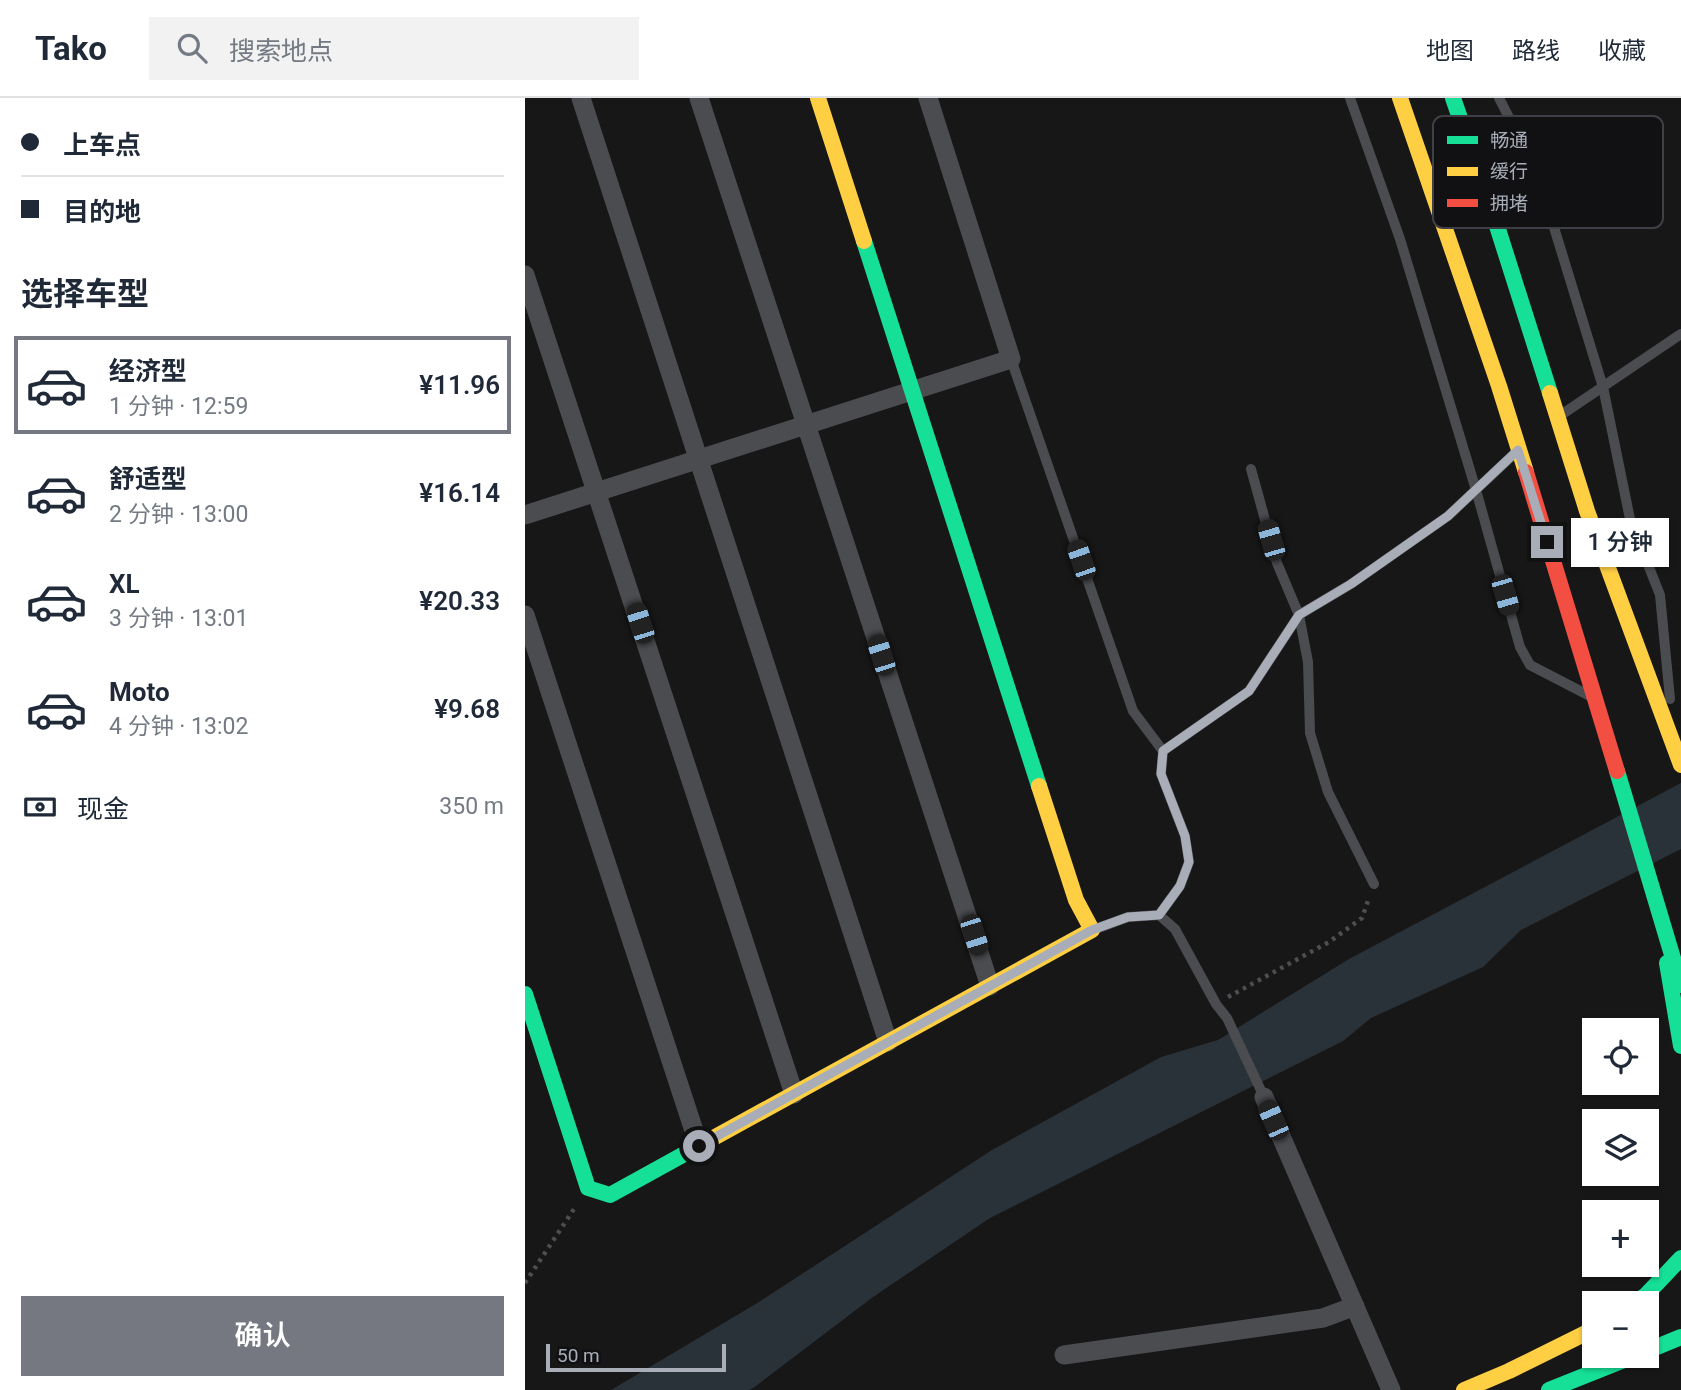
<!DOCTYPE html>
<html lang="zh">
<head>
<meta charset="utf-8">
<style>
	body { margin:0; font-family:Roboto,"Noto Sans SC",sans-serif; background:#f2f2f3; color:#1f2937; height:100vh; display:flex; flex-direction:column; font-size:26px; white-space:nowrap }
	* { box-sizing:border-box; margin:0 }
	p { font-size:23px; color:#747a83 }
	.icon { flex:none; width:38px; height:38px; fill:none; stroke:currentColor; stroke-width:2; stroke-linecap:round; stroke-linejoin:round }
	.map { position:relative; flex:1; overflow:hidden }
	.panel { display:flex; flex-direction:column; background:#fff; width:525px }
	.panel>* { flex:none }
	.guide { display:grid; align-content:center; height:154px; padding:0 21px; background:#fff }
	.tools { position:absolute; left:1057px; top:920px; display:grid; gap:14px }
	.tools a { display:grid; place-items:center; width:77px; height:77px; border-radius:0px; background:#fff; box-shadow:0 2px 5px #0004; font-size:35px }
	.scale { position:absolute; left:21px; bottom:18px; width:180px; box-sizing:border-box; padding-left:7px; border:4px solid #a8adb8; border-top:0; font-size:19px; line-height:24px; white-space:nowrap; color:#a8adb8; -webkit-text-stroke:5px #111113; paint-order:stroke }
	.end { position:absolute; width:32px; height:32px; margin:-16px; border:9px solid #a8adb8; background:#111; box-shadow:0 0 0 4px #111 }
	.from { border-radius:50% }
	.bubble { position:absolute; height:49px; border-radius:0px; background:#fff; box-shadow:0 2px 5px #0004; font-size:23px; font-weight:600; line-height:49px; text-align:center }
	.car { position:absolute; width:21px; height:42px; margin:-21px -10px; border-radius:9px; box-shadow:0 0 5px 2px #0007; background:linear-gradient(#222 24%,#8ab4d8 0 40%,#222 0 76%,#8ab4d8 0 86%,#222 0) }
	.guide b { display:flex; align-items:center; gap:24px; height:66px; font-size:26px }
	.guide b+b { border-top:2px solid #e0e1e3 }
	.guide i { width:18px; height:18px; background:#1f2937 }
	ul { padding:0; list-style:none }
	li { display:flex; align-items:center; gap:21px; height:98px; margin:0 14px 10px; padding:0 7px; border:4px solid transparent; border-radius:0px }
	li div { flex:1 }
	li b { display:block; font-size:26px }
	li em { font-style:normal; font-weight:600 }
	li.on { border-color:#757880 }
	li>.icon { width:63px; height:63px; stroke-width:1.5 }
	h2 { padding:0 21px; font-size:32px; line-height:84px }
	.pay { display:flex; align-items:center; gap:18px; height:77px; padding:0 21px; font-size:26px }
	.pay p { margin-inline-start:auto }
	.action { display:flex; gap:14px; margin-top:auto; padding:14px 21px }
	.action a { flex:1; height:80px; border-radius:0px; background:#757880; color:#fff; font-size:28px; font-weight:600; line-height:80px; text-align:center }
	header { display:flex; align-items:center; gap:42px; box-sizing:border-box; height:98px; padding:0 35px; background:#fff; border-bottom:2px solid #e0e1e3 }
	header strong { font-size:33px }
	nav { display:flex; gap:38px; margin-inline-start:auto; font-size:24px }
	.search { width:490px; height:63px; background:#f2f2f3; display:flex; align-items:center; gap:18px; box-sizing:border-box; padding:0 24px; border-radius:0px; color:#747a83; font-size:26px }
	main { display:flex; flex:1; min-height:0 }
	.map>svg:first-child { display:block }
	.water { fill:#2a3239 }
	.lines { fill:none; stroke-linecap:round; stroke-linejoin:round }
	.path { stroke:#4d4e52; stroke-width:4.5; stroke-dasharray:3.5 5; stroke-linecap:butt }
	.lane { stroke:#4b4c50; stroke-width:10 }
	.street { stroke:#4b4c50; stroke-width:19 }
	.fast { stroke:#16e098; stroke-width:16 }
	.slow { stroke:#ffcf43; stroke-width:16 }
	.jam { stroke:#f24e42; stroke-width:16 }
	.route { stroke:#a8adb8; stroke-width:9 }
	.key { fill:#111113; stroke:#3e4045; stroke-width:2 }
	.key-label { font-size:19px; fill:#a8adb8 }
</style>
</head>
<body>
<header>
<strong>Tako</strong>
<div class="search"><svg class="icon" aria-label="search" viewBox="0 0 24 24"><circle cx="10" cy="10" r="6"/><path d="M15 15l6 6"/></svg>搜索地点</div>
<nav><a>地图</a><a>路线</a><a>收藏</a></nav>
</header>
<main>
<section class="panel">
<div class="guide">
<b><i class="from"></i>上车点</b>
<b><i></i>目的地</b>
</div>
<h2>选择车型</h2>
<ul>
<li class="on"><svg class="icon" aria-label="car" viewBox="0 0 24 24"><path d="M5 17H2v-5l4-1 3-4h7l3 4 3 1v5h-3M9 17h6M6 11h13"/><circle cx="7" cy="17" r="2"/><circle cx="17" cy="17" r="2"/></svg><div><b>经济型</b><p>1 分钟 · 12:59</p></div><em>¥11.96</em></li>
<li><svg class="icon" aria-label="car" viewBox="0 0 24 24"><path d="M5 17H2v-5l4-1 3-4h7l3 4 3 1v5h-3M9 17h6M6 11h13"/><circle cx="7" cy="17" r="2"/><circle cx="17" cy="17" r="2"/></svg><div><b>舒适型</b><p>2 分钟 · 13:00</p></div><em>¥16.14</em></li>
<li><svg class="icon" aria-label="car" viewBox="0 0 24 24"><path d="M5 17H2v-5l4-1 3-4h7l3 4 3 1v5h-3M9 17h6M6 11h13"/><circle cx="7" cy="17" r="2"/><circle cx="17" cy="17" r="2"/></svg><div><b>XL</b><p>3 分钟 · 13:01</p></div><em>¥20.33</em></li>
<li><svg class="icon" aria-label="car" viewBox="0 0 24 24"><path d="M5 17H2v-5l4-1 3-4h7l3 4 3 1v5h-3M9 17h6M6 11h13"/><circle cx="7" cy="17" r="2"/><circle cx="17" cy="17" r="2"/></svg><div><b>Moto</b><p>4 分钟 · 13:02</p></div><em>¥9.68</em></li>
</ul>
<div class="pay"><svg class="icon" aria-label="cash" viewBox="0 0 24 24"><path d="M3 7h18v10H3z"/><circle cx="12" cy="12" r="2"/></svg>现金<p>350 m</p></div>
<div class="action"><a>确认</a></div>
</section>
<div class="map">
<svg width="1156" height="1292" viewBox="0 0 1156 1292">
	<rect width="100%" height="100%" fill="#171717"/>
	<!-- water -->
	<path class="water" d="M1156,685V751L996,832L958,869L846,920L818,943L465,1120L348,1199L228,1290L224,1292H86L234,1204L467,1052L636,959L693,942L824,861Z"/>
	<g class="lines">
		<!-- path -->
		<path class="path" d="M703,899L804,844L837,820L844,800
			M0,1185L49,1111"/>
		<!-- lane -->
		<path class="lane" d="M825,0L875,141L951,392L995,549L1005,567L1063,597
			M974,0L1012,74L1078,289L1105,421L1135,497L1145,601
			M486,261L608,613L638,653L636,676L660,738L664,764L655,788L634,817
			M1036,317L1156,236
			M726,371L752,465L774,517L783,564L785,635L803,694L849,786
			M638,653L724,593L774,517L826,486L923,418L989,356
			M568,832L603,819L634,817L650,831L691,906L702,920L739,999"/>
		<!-- street -->
		<path class="street" d="M56,0L363,944
			M174,0L465,888
			M0,177L269,996
			M0,417L486,261L403,0
			M0,517L174,1048
			M739,999L866,1292
			M539,1257L798,1220L830,1208"/>
		<!-- fast -->
		<path class="fast" d="M928,0L966,109L1025,295
			M339,143L514,688
			M1092,673L1156,887
			M1142,865L1156,948
			M0,896L63,1090L85,1097L172,1049
			M1108,1206L1121,1197L1156,1160
			M1122,1253L1156,1239
			M1024,1292L1109,1258"/>
		<!-- slow -->
		<path class="slow" d="M293,0L339,143
			M875,0L974,288L1001,374
			M1025,295L1062,413L1156,667
			M172,1049L567,832L551,802L514,688
			M939,1292L984,1273L1069,1231"/>
		<!-- jam -->
		<path class="jam" d="M1001,374L1092,673"/>
	</g>
	<g class="lines">
		<!-- route -->
		<path class="route" d="M174,1048L567,832L603,819L634,817L655,788L664,764L660,738L636,676L638,653L724,593L774,517L826,486L923,418L993,352L1022,444"/>
	</g>
	<!-- legend -->
	<rect x="908" y="18" width="230" height="112" rx="10" class="key"/>
	<rect x="922" y="38" width="31" height="8" fill="#16e098"/>
	<rect x="922" y="69" width="31" height="9" fill="#ffcf43"/>
	<rect x="922" y="101" width="31" height="8" fill="#f24e42"/>
	<g class="key-label">
		<text x="965" y="49">畅通</text>
		<text x="965" y="80">缓行</text>
		<text x="965" y="112">拥堵</text>
	</g>
</svg>
<div class="tools">
<a><svg class="icon" aria-label="locate" viewBox="0 0 24 24"><circle cx="12" cy="12" r="6"/><path d="M12 2v4M12 18v4M2 12h4M18 12h4"/></svg></a>
<a><svg class="icon" aria-label="layers" viewBox="0 0 24 24"><path d="M12 4l9 5-9 5-9-5zM3 14l9 5 9-5"/></svg></a>
<a>+</a>
<a>−</a>
</div>
<div class="scale">50 m</div>
<i class="end from" style="left:174px;top:1048px"></i>
<i class="end" style="left:1022px;top:444px"></i>
<div class="bubble" style="left:1046px;top:420px;width:98px">1 分钟</div>
<i class="car" style="left:746px;top:442px;rotate:344deg"></i>
<i class="car" style="left:556px;top:462px;rotate:341deg"></i>
<i class="car" style="left:980px;top:497px;rotate:164deg"></i>
<i class="car" style="left:115px;top:525px;rotate:342deg"></i>
<i class="car" style="left:356px;top:557px;rotate:342deg"></i>
<i class="car" style="left:449px;top:837px;rotate:162deg"></i>
<i class="car" style="left:748px;top:1022px;rotate:336deg"></i>
</div>
</main>
</body>
</html>
